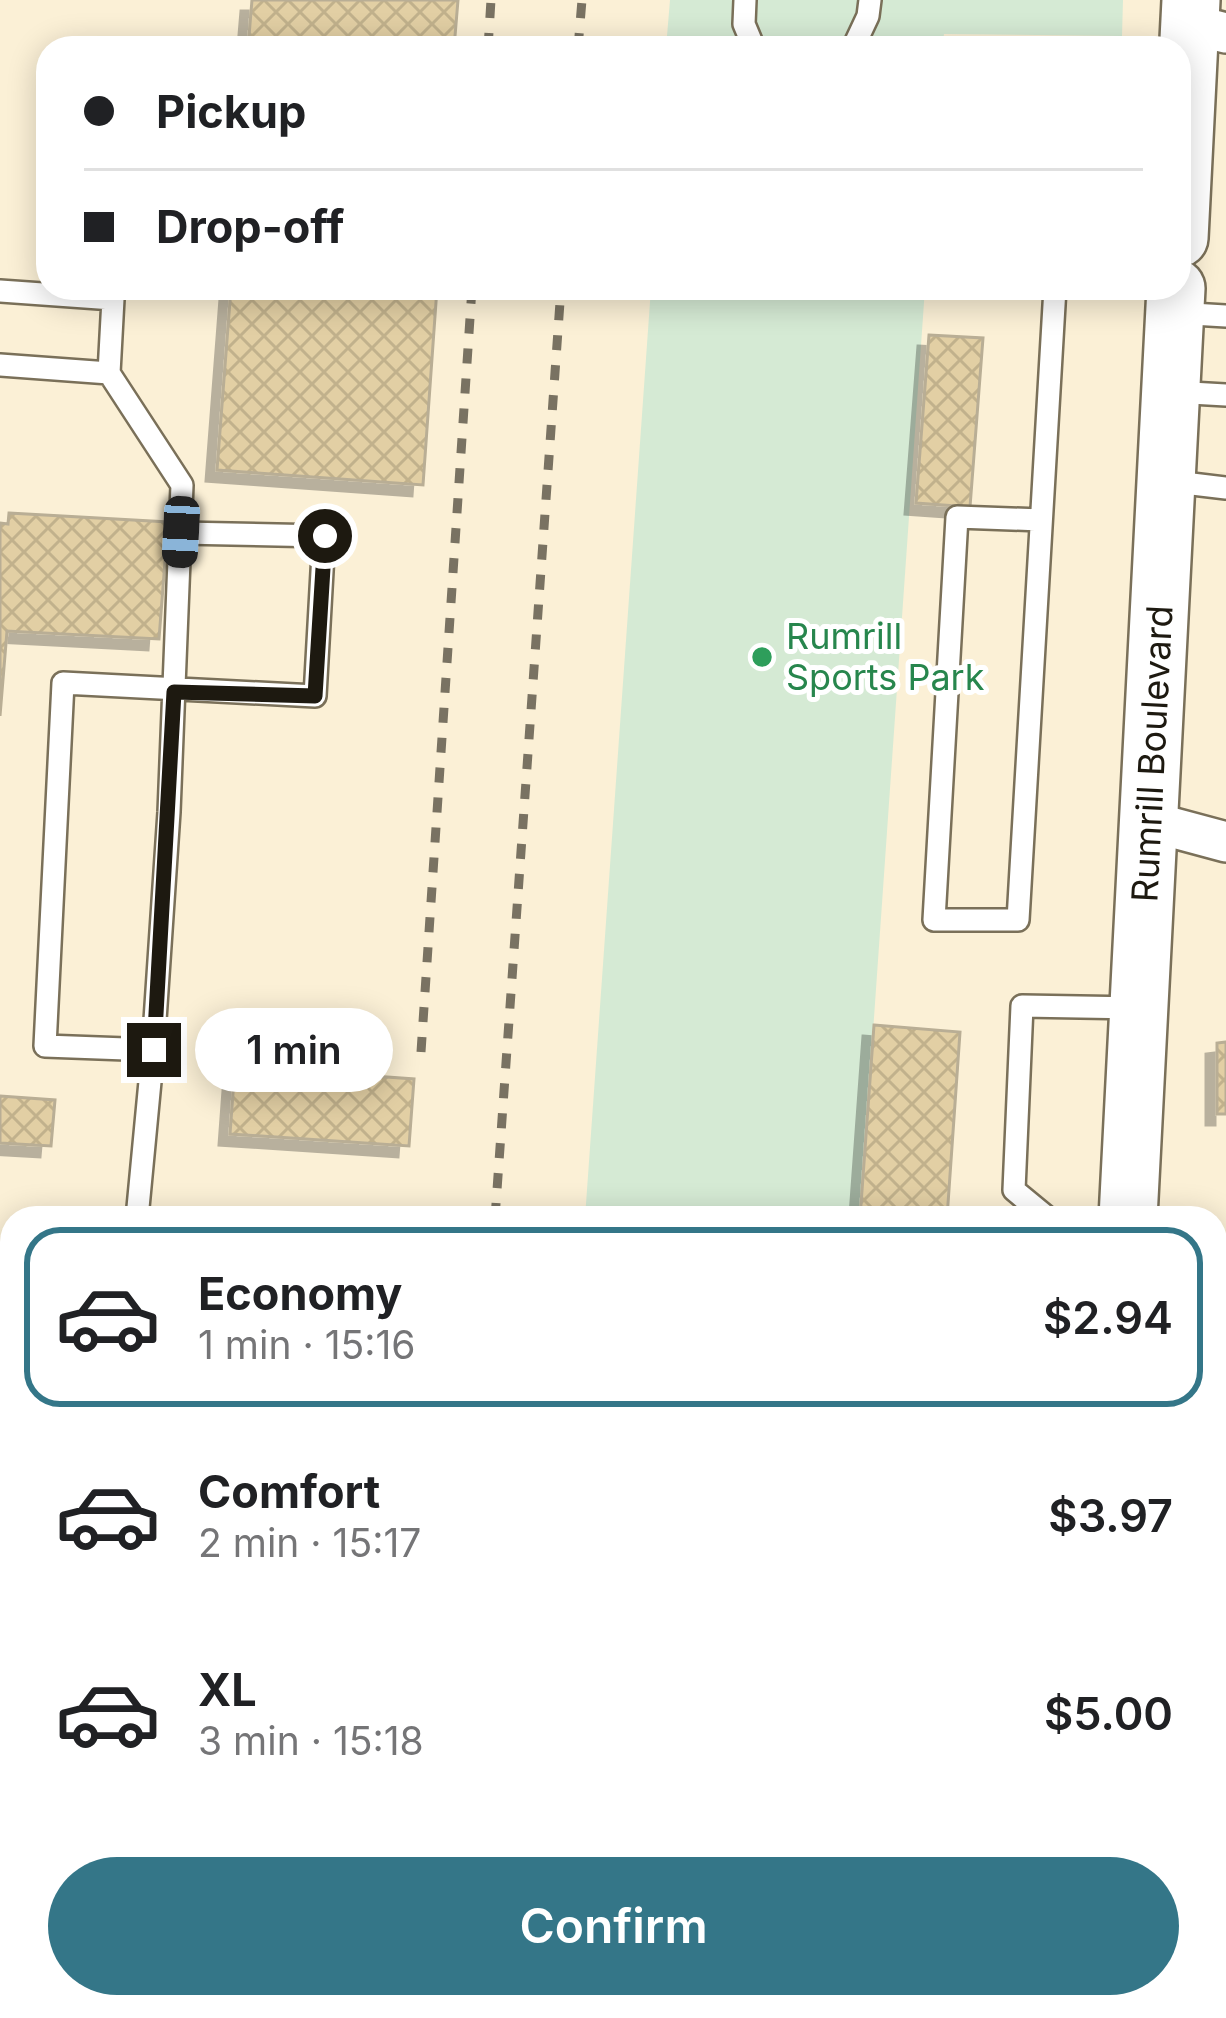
<!DOCTYPE html>
<html lang="en">
<head>
<meta charset="utf-8">
<style>
	body { margin:0; font-family:Inter,sans-serif; background:#f2f2f2; color:#202124; height:100vh; display:flex; flex-direction:column; font-size:45px; white-space:nowrap }
	* { box-sizing:border-box; margin:0 }
	p { font-size:39px; color:#757577 }
	.icon { flex:none; width:66px; height:66px; fill:none; stroke:currentColor; stroke-width:2; stroke-linecap:round; stroke-linejoin:round }
	.map { position:relative; flex:1; overflow:hidden }
	.panel { position:absolute; left:0px; top:1206px; width:1227px; height:813px; display:flex; flex-direction:column; background:#fff; border-radius:36px 36px 0 0; box-shadow:0 6px 30px #0003 }
	.panel>* { flex:none }
	.top-card { position:absolute; left:36px; top:36px; width:1155px; height:264px; border-radius:36px; box-shadow:0 6px 30px #0003; display:grid; align-content:center; height:264px; padding:0 48px; background:#fff }
	.end { position:absolute; width:54px; height:54px; margin:-27px; border:15px solid #1d1910; background:#fff; box-shadow:0 0 0 6px #fff }
	.from { border-radius:50% }
	.bubble { position:absolute; height:84px; border-radius:42px; background:#fff; box-shadow:0 6px 30px #0003; font-size:39px; font-weight:600; line-height:84px; text-align:center }
	.car { position:absolute; width:36px; height:72px; margin:-36px -18px; border-radius:15px; box-shadow:0 0 9px 3px #0007; background:linear-gradient(#222 24%,#8ab4d8 0 40%,#222 0 76%,#8ab4d8 0 86%,#222 0) }
	.top-card b { display:flex; align-items:center; gap:42px; height:114px; font-size:45px }
	.top-card b+b { border-top:3px solid #e0e0e0 }
	.top-card i { width:30px; height:30px; background:#202124 }
	ul { padding:21px 0 0; list-style:none }
	li { display:flex; align-items:center; gap:36px; height:180px; margin:0 24px 18px; padding:0 24px; border:6px solid transparent; border-radius:36px }
	li div { flex:1 }
	li b { display:block; font-size:45px }
	li em { font-style:normal; font-weight:600 }
	li.current { border-color:#347688 }
	li>.icon { width:108px; height:108px; stroke-width:1.5 }
	.cta { display:flex; gap:24px; margin-top:auto; padding:24px 48px }
	.cta a { flex:1; height:138px; border-radius:72px; background:#347688; color:#fff; font-size:48px; font-weight:600; line-height:138px; text-align:center }
	.map>svg:first-child { display:block }
	.green { fill:#d5ead4 }
	.building { fill:url(#building-cross-hatch); stroke:#b9ae95; stroke-width:3; filter:url(#shadow) }
	.lines { fill:none; stroke-linecap:round; stroke-linejoin:round }
	.service-casing { stroke:#7a7059; stroke-width:26 }
	.minor-casing { stroke:#7a7059; stroke-width:44 }
	.secondary-casing { stroke:#7a7059; stroke-width:62 }
	.service { stroke:#fff; stroke-width:21 }
	.minor { stroke:#fff; stroke-width:39 }
	.secondary { stroke:#fff; stroke-width:57 }
	.rail { stroke:#797262; stroke-width:9; stroke-dasharray:15 15; stroke-linecap:butt }
	.route { stroke:#1d1910; stroke-width:15 }
	.leisure-dot { fill:#2e9e5b; stroke:#fff; stroke-width:4.5 }
	.labels { text-anchor:middle; dominant-baseline:central; stroke-width:10; stroke-linejoin:round; paint-order:stroke }
	.leisure-label { font-size:36px; fill:#27864d; stroke:#fff; text-anchor:start }
	.street-label { font-size:36px; fill:#1d1910; stroke:#fff }
</style>
</head>
<body>
<div class="map">
<svg width="1226" height="2018" viewBox="0 0 1226 2018">
	<defs>
		<pattern id="building-cross-hatch" width="8" height="8" patternUnits="userSpaceOnUse" patternTransform="scale(3)"><rect width="8" height="8" fill="#e2cfa4"/><path d="M0 0l8 8M0 8l8-8" fill="none" stroke="#c1b18c"/></pattern>
		<filter id="shadow"><feDropShadow dx="-11" dy="11" stdDeviation="0" flood-color="#0004"/></filter>
	</defs>
	<rect width="100%" height="100%" fill="#fbf0d6"/>
	<!-- green -->
	<path class="green" d="M670,0H1123L1122,36L944,34L942,48H666Z
		M651,288H925L860,1218H585Z"/>
	<!-- building -->
	<path class="building" d="M252,0H458L454,48H248Z
		M231,288H437L423,485L217,470Z
		M929,335L983,338L970,507L916,503Z
		M9,513L168,522L159,639L7,631L0,716V523L8,524Z
		M874,1025L960,1032L947,1218H860Z
		M1226,1042V1114H1217V1043Z
		M235,1066L414,1079L409,1146L230,1134Z
		M0,1096L55,1100L51,1146L0,1143Z
		M1221,1309L1226,1310V1395L1217,1394Z
		M1226,1548V1607H1222V1598H1215V1549Z
		M1215,1674L1226,1675V1726L1215,1725Z
		M1215,1765H1226V1827H1215Z
		M1215,1845H1226V1930L1215,1929Z
		M939,2007H1029V2018H939Z"/>
	<g class="lines">
		<defs>
			<path id="service" d="M745,0L744,24L754,48
				M853,48L868,16L870,0
				M0,291L113,299L109,373L182,485L169,812L153,1050L137,1218
				M1175,313L1226,316
				M0,365L109,373
				M1173,392L1226,395
				M1167,481L1226,488
				M1041,520L957,517L934,920H1018L1055,288
				M153,1050L45,1046L63,683L315,696L324,536L181,533
				M1048,1218L1014,1190L1022,1006L1138,1008
				M1215,1276H1226
				M1215,1412H1226
				M0,1766L12,1767
				M275,2018V2007"/>
			<path id="minor" d="M1190,24L1226,33
				M1148,821L1226,842
				M1215,1507H1226
				M0,1653H12
				M1215,1994H1226"/>
			<g id="secondary">
				<path d="M1179,238L1191,0"/>
				<path id="s1" d="M1128,1218L1176,288"/>
				<path d="M1098,2018L1099,2007"/>
			</g>
		</defs>
		<!-- service casing -->
		<use href="#service" class="service-casing"/>
		<!-- minor casing -->
		<use href="#minor" class="minor-casing"/>
		<!-- secondary casing -->
		<use href="#secondary" class="secondary-casing"/>
		<!-- service -->
		<use href="#service" class="service"/>
		<!-- minor -->
		<use href="#minor" class="minor"/>
		<!-- secondary -->
		<use href="#secondary" class="secondary"/>
		<!-- rail -->
		<path class="rail" d="M488,48L491,0
			M578,48L582,0
			M421,1052L472,288
			M495,1218L561,288
			M442,2018V2007"/>
	</g>
	<g class="lines">
		<!-- route -->
		<path class="route" d="M154,1050L174,692L315,696L325,536"/>
	</g>
	<!-- markers -->
	<circle class="leisure-dot" cx="762" cy="657" r="12"/>
	<g class="labels">
		<!-- leisure labels -->
		<g class="leisure-label">
			<text x="786" y="636">Rumrill<tspan x="786" dy="41">Sports Park</tspan></text>
		</g>
		<!-- street labels -->
		<g class="street-label">
			<text stroke="none"><textPath href="#s1" startOffset="465">Rumrill Boulevard</textPath></text>
		</g>
	</g>
</svg>
<i class="end from" style="left:325px;top:536px"></i>
<i class="end" style="left:154px;top:1050px"></i>
<div class="bubble" style="left:195px;top:1008px;width:198px">1 min</div>
<i class="car" style="left:181px;top:532px;rotate:183deg"></i>
<div class="top-card">
<b><i class="from"></i>Pickup</b>
<b><i></i>Drop-off</b>
</div>
<section class="panel">
<ul>
<li class="current"><svg class="icon" aria-label="car" viewBox="0 0 24 24"><path d="M5 17H2v-5l4-1 3-4h7l3 4 3 1v5h-3M9 17h6M6 11h13"/><circle cx="7" cy="17" r="2"/><circle cx="17" cy="17" r="2"/></svg><div><b>Economy</b><p>1 min · 15:16</p></div><em>$2.94</em></li>
<li><svg class="icon" aria-label="car" viewBox="0 0 24 24"><path d="M5 17H2v-5l4-1 3-4h7l3 4 3 1v5h-3M9 17h6M6 11h13"/><circle cx="7" cy="17" r="2"/><circle cx="17" cy="17" r="2"/></svg><div><b>Comfort</b><p>2 min · 15:17</p></div><em>$3.97</em></li>
<li><svg class="icon" aria-label="car" viewBox="0 0 24 24"><path d="M5 17H2v-5l4-1 3-4h7l3 4 3 1v5h-3M9 17h6M6 11h13"/><circle cx="7" cy="17" r="2"/><circle cx="17" cy="17" r="2"/></svg><div><b>XL</b><p>3 min · 15:18</p></div><em>$5.00</em></li>
</ul>
<div class="cta"><a>Confirm</a></div>
</section>
</div>
</body>
</html>
